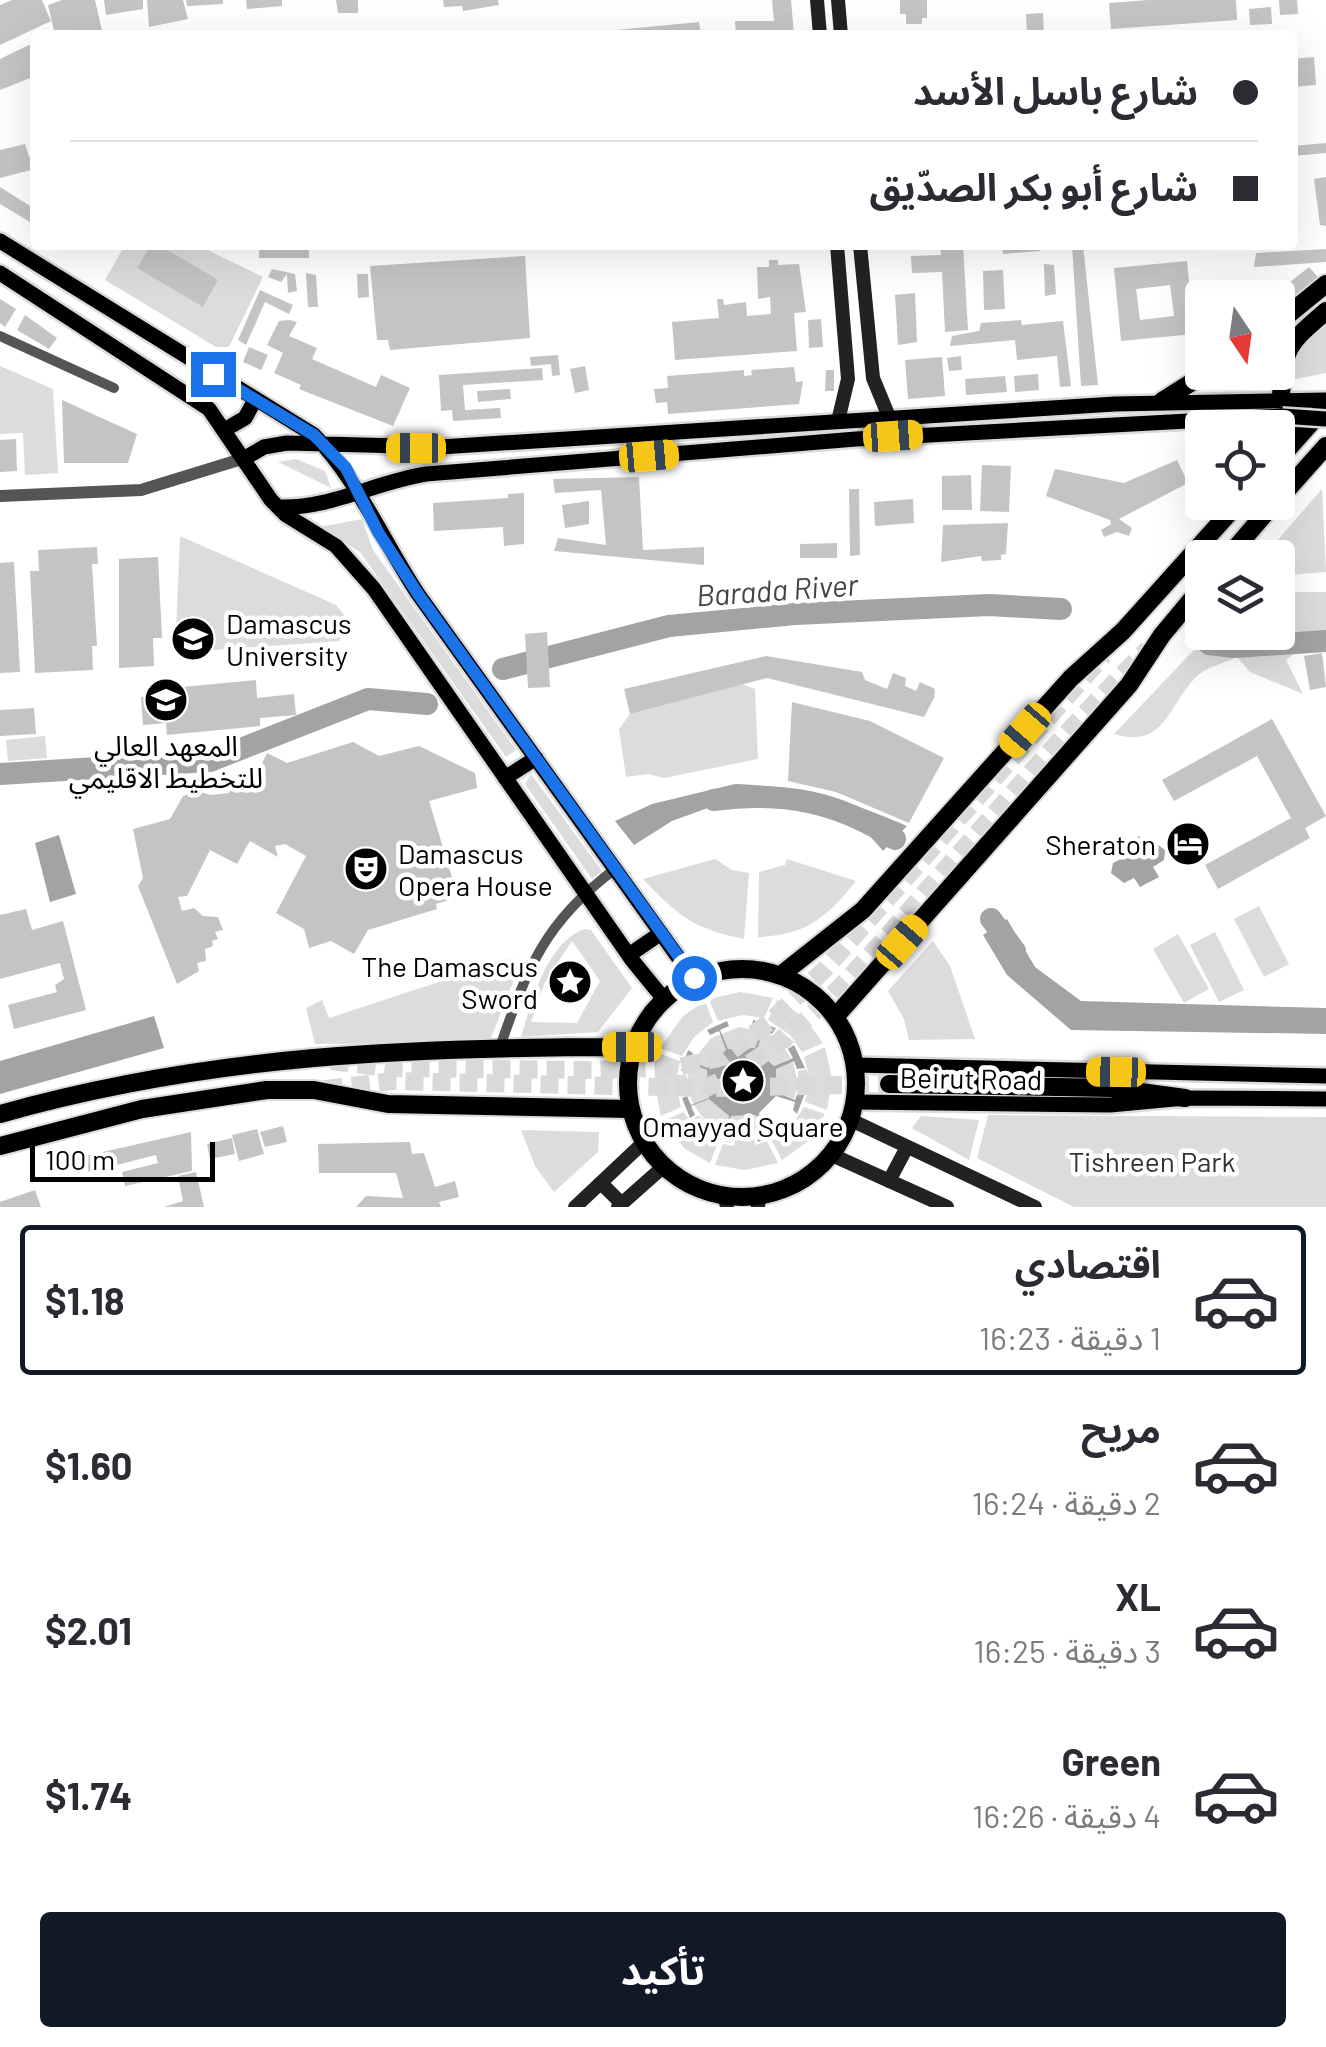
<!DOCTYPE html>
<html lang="ar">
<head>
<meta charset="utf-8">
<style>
	body { margin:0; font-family:Barlow,"Noto Sans Arabic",sans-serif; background:#f7f7f7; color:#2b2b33; direction:rtl; height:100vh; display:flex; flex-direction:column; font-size:38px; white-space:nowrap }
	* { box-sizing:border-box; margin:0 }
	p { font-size:32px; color:#7c7c81 }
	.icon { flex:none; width:55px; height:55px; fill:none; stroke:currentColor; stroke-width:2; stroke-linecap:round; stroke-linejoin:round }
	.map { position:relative; height:1207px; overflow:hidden; direction:ltr }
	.drawer { display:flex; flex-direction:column; background:#fff; flex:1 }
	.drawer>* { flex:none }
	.banner { position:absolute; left:30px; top:30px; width:1268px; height:220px; border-radius:10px; box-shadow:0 10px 40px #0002; direction:rtl; display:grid; align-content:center; height:220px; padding:0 40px; background:#fff }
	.needle { width:65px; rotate:167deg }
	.controls { position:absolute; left:1185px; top:280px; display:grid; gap:20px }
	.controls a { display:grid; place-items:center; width:110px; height:110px; border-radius:10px; background:#fff; box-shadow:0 10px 40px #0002; font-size:50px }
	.scale { position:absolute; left:30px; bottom:25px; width:185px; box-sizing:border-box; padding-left:10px; border:5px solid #000; border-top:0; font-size:28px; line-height:35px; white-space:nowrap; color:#000; -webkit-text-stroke:8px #fff; paint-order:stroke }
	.end { position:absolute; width:45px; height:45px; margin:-22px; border:12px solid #1a73e8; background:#fff; box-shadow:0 0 0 5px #fff }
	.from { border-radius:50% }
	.car { position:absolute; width:30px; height:60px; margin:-30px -15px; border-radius:12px; box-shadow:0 0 8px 2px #0007; background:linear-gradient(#f5c518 24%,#345 0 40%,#f5c518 0 76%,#345 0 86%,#f5c518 0) }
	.banner b { display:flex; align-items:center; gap:35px; height:95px; font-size:38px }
	.banner b+b { border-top:2px solid #e1e1e2 }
	.banner i { width:25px; height:25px; background:#2b2b33 }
	ul { padding:18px 0 0; list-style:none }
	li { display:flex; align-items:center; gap:30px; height:150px; margin:0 20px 15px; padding:0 20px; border:5px solid transparent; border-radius:10px }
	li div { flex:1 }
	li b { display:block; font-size:38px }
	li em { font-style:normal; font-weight:700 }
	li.on { border-color:#111827 }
	li>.icon { width:90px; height:90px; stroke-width:1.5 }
	.action { display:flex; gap:20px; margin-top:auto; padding:20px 40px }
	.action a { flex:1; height:115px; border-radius:10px; background:#111827; color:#fff; font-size:40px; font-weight:700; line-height:115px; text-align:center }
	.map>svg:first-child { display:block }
	.green { fill:#dcdcdc; fill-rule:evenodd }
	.water { fill:#a3a3a3 }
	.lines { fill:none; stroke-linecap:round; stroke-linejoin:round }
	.river { stroke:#a3a3a3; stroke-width:22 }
	.building { fill:#c4c4c4; fill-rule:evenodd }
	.trunk-tunnel { stroke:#d9d9d9; stroke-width:18; stroke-dasharray:18 9; stroke-linecap:butt }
	.primary-casing { stroke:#dbdbdb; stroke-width:20 }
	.trunk-casing { stroke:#dbdbdb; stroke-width:22 }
	.minor { stroke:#555; stroke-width:10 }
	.tertiary { stroke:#555; stroke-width:12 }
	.secondary { stroke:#222; stroke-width:14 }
	.primary { stroke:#000; stroke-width:15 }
	.trunk { stroke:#000; stroke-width:18 }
	.primary-bridge-casing { stroke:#dbdbdb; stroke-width:20; stroke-linecap:butt }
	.primary-bridge { stroke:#000; stroke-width:15 }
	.route { stroke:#1a73e8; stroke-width:12 }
	.labels { text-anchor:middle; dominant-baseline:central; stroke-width:9; stroke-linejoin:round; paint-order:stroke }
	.poi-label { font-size:28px; fill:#000; stroke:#fff; text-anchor:start }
	.street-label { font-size:28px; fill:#000; stroke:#fff }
	.park-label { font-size:28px; fill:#333; stroke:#fff }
	.water-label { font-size:30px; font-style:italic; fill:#444; stroke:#fff }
</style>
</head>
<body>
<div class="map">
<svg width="1326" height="1207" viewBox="0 0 1326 1207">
	<rect width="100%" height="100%" fill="#fff"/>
	<!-- green -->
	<path class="green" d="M125,245H197L263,277L226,353L105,280Z
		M1326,319V373L1291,380L1287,361Z
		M0,366L53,389L58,473L25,475L23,433L0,434Z
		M296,459L325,471L331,488L278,462Z
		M1322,489L1326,572L1278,576V558L1263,557Z
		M362,519L373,550L516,750L506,757L360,552L319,527Z
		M180,536L336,605L345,616L340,641L175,653Z
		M1278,592H1326V635H1318L1286,660L1303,694L1250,672L1237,657C1224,663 1204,668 1195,678C1167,708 1164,749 1114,734L1210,633L1278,632Z
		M742,684L755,689L758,759L664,778L648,774L626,777L619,729L630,714Z
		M45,736L47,758L8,761L6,740Z
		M531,774L602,871L592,879L525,784Z
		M715,859L732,870L749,873L744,939C694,929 678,916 643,879Z
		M787,859L856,881C827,917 807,935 758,937L759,872L785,865Z
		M1259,906L1289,964L1264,977L1234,919Z
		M585,929L591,930L632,988L598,1032L521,1037C531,1003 547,941 585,929ZM572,941L600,981L577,1023L531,1022L545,982Z
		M1215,932L1244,990L1219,1002L1190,945Z
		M1178,934L1209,989L1184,1003L1153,949Z
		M933,941L950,966L975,1039L909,1040L904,1019L888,991Z
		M512,958L521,962L489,1043L315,1044L306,1008L322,1000L329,1018Z
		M740,992L773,998L764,1018L743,1015L718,1021L709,999Z
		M777,1000L804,1017L823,1043L802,1052L790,1035L768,1020Z
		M705,1001L713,1022L694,1037L682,1056L660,1048L683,1016Z
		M739,1027L761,1031L757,1046L764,1031L773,1036L778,1029L794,1042L788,1049L779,1040L791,1058L774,1066C753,1037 729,1045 708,1069L692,1062L711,1038Z
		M825,1047L832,1079L827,1110L805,1102L809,1084L807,1091L797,1089L794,1099L776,1092L775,1069L793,1061L798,1085V1071L806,1069L809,1076L804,1057Z
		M658,1053L680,1061L677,1075H687V1094L678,1095L681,1107L661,1116L654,1083Z
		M691,1064L708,1070L710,1098L729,1116L722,1132L712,1127L707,1135L692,1121L698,1115L712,1126C693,1110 682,1089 691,1064Z
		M804,1107L825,1114L807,1142L782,1160L771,1139L792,1126Z
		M683,1112L697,1129L718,1142L710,1163L685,1149L663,1121Z
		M756,1115L764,1132L753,1135L755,1145L767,1141L778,1163L745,1170L715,1165L723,1144L734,1146L736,1136L725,1132L731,1116Z
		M988,1115L1326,1117V1207H1074L977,1158Z
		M921,1116L979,1120L969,1160L912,1128Z
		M521,1130L599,1132L598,1152L554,1192L535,1166Z"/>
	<!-- water -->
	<path class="water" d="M735,784C802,786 846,800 907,826L883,851L850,813L797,796L738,797L672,821L634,845L615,821L652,804Z
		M59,835L76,894L50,902L35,843Z
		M1139,836L1144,846L1153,841L1165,850L1164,860L1153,867L1159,877L1140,887L1134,878L1124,883L1111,873L1113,863L1123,858L1117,848Z
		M1007,919L1035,967L1081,1001L1326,1008V1034L1071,1030L1007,975L983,935Z
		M154,1016L164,1048L0,1094V1061Z
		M753,1020L776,1028L772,1034L764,1030L757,1049L774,1066L793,1058L788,1049L794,1045L805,1068L797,1069L794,1061L776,1069V1092L795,1100L798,1092L805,1093L797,1114L793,1110L795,1102L776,1096L759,1113L766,1132L775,1129L778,1134L758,1142L757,1136L764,1133L756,1115L731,1116L724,1136L731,1143L711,1135L713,1130L721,1135L729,1116L709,1099L691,1106L695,1115L690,1118L682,1098L687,1096L691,1105L709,1098L707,1070L689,1063L686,1072L681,1071L688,1050L693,1053L689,1061L708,1068L726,1050L719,1031L710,1035L707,1030L727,1021L729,1026L720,1030L728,1049L755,1048L762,1030L752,1026Z"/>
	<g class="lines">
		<!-- river -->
		<path class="river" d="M1209,644L1234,647L1326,641
			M503,669L669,626L795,614L989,605L1061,609
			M0,774L210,761L368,699L427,704
			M714,800C782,791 837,801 895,839
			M991,919L1015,951"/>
	</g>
	<!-- building -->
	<path class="building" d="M12,0H42L51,21L0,45V5Z
		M62,0H95L103,35H55L48,5Z
		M104,0H143V9L106,15Z
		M147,0H183L188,19L149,27Z
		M186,0H223V4L187,6Z
		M246,0H282V6L247,9Z
		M336,0H358V13H338Z
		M443,0H498L499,5L463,11L462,6L444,7Z
		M772,0H791L794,35H736L735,21H774Z
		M900,0H927V18H922V24H906V14H900Z
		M1148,0H1236L1237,20L1111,29L1109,3Z
		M1279,0H1297L1298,14L1280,15Z
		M1271,7L1272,24L1250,25L1249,9Z
		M1043,13L1044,35H1027L1026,14Z
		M699,22L701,35H596V32Z
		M35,42V76L0,90V59Z
		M1314,57L1316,85L1292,87V59Z
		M1326,143V153L1292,156V146Z
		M25,144L29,157H35V169L0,178V150Z
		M1326,177V226L1320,225L1314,179Z
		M0,187L35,209V225L0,204Z
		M151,245H159L218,280L203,307L137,268Z
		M940,245H963L968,330L945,332L942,272L912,273L911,256L941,255Z
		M1002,245H1039L1040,251L1003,254Z
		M1072,245H1083L1098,385L1081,386Z
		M259,247L309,248V258H259Z
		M1326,249V262L1254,267L1256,253Z
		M525,256L530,338L390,350L388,340H377L370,266Z
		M769,260H778V265L799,264L806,312L794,313L797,351L675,360L672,322L719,318L717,299H723L724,305L746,302L747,316L771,314L770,297L758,299L757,267H769Z
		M1187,261L1194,334L1121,341L1114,268ZM1170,285L1174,316L1140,320L1136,289Z
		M1044,264L1054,265L1056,294L1045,296Z
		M1309,267L1319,278L1278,312V298H1270Z
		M272,269L295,274L297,291L288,293L287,274L281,282L268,277Z
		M1003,270L1005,309L984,310L983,271Z
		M306,273L316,275L318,307H308Z
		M357,274H368L369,297L358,298Z
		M1257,283L1259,298H1242V284Z
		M260,290L293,305L289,314L265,302L246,345L238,340Z
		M915,293L917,342L898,345L895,295Z
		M0,299L16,309L5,327L0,323Z
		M25,315L57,338L49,349L17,330Z
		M821,319L823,347L809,348L808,320Z
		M290,320L297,322L289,336L317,348L312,359L376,387L381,375L410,388L393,426L299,389L301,385L274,373L283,353L267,345L279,321Z
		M1021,320L1022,325L1063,321L1071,386L1060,387L1057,356L1017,360L1015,340L950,346L952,336L979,331L981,323Z
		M249,347L268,355L261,370L243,362Z
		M558,355L560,375L552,376L551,364L531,366L530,357Z
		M961,356L962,370L949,371L947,358Z
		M942,357L945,396L908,399L905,360Z
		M585,366L589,390L575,393L570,369Z
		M794,367L796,382L803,381L799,404L668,414L667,402L656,403L654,389L668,388L667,376L744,370V376L752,375L751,370Z
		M542,368L543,380L463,385L465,410L500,408L501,418L453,421L452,410L441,411L439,375Z
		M826,370H834V391H825Z
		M1038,374L1039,390L1015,392L1014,376Z
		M1005,376L1007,392L966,395L965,379Z
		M510,389L511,399L478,402L477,391Z
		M62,400L137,434L128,463H64Z
		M16,439L17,471L0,472V440Z
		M1177,460L1188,483L1119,519L1132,528L1129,536L1117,532L1104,537L1101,530L1111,524L1110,520L1046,496L1055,469L1124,483Z
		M982,465L1011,466L1009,512L980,511Z
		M971,475L972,510H942V476Z
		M639,477L643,550L704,547V565L554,551L558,538L606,545L601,490L555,493L553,479Z
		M849,489H859L860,555L850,556Z
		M524,493V544L504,546L503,527L434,531L433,503L508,498V494Z
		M913,499L914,523L875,526L874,502Z
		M589,501V524L565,528L562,505Z
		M1008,523L1006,554L1001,555V560L982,561L981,556L941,562L943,525Z
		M837,543V558H800V544Z
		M97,547L98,564H92L97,646H92L93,670L35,673L30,571H39L38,550Z
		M158,557L162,638H153L154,666L119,668V559Z
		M14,562L20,672L0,673V563Z
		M547,632L550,687L528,688L525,634Z
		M1322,653L1326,687L1310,690L1304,656Z
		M766,656L862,672L865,680L887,689L893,673L906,678L905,686L916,691L920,682L935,689L934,698L924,717L767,678L630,714L624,689Z
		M256,680L257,698L294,694L296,715L260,718V726L167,735L166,723L143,725L141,697L163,695L162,689Z
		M792,702L870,721L944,758L909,823L836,792L788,781Z
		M34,708L36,734L0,736V710Z
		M1272,719L1326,816L1305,828L1310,838L1218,889L1205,865L1291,818L1257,756L1174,801L1162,780Z
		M353,742L379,756L419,746L475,773L477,788L429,801L458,897L436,904L437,909L368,930L354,954L331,941L309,948L304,929L276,913L306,856L285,844L275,846L278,857L250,841L237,864L210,850L187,896L178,897L182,911L194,908L203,916L218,917L223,930L215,932L218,939L212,941L213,946L205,949L206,961L197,963L199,971L177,984L138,886L143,878L133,829L170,819L183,796L197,791L210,795L229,793L237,773L254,780L267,753L287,763Z
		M26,909L32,930L63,921L86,1010L14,1029L8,1005L57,992L55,985L64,979L60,963L0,979V915Z
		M283,1126L287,1142L265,1147L260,1132Z
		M257,1129L264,1154L239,1161L232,1135Z
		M191,1132L192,1171L125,1186L122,1172L158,1163L156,1155L89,1172L85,1156Z
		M232,1138L235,1154L210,1159L207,1144Z
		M410,1142L412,1154L424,1153L435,1187L455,1181L459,1197L439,1202L441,1207H356L366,1196L403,1198L396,1173H319L318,1144Z
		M196,1172L204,1207H164L183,1201L178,1176Z
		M35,1190L41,1207H0V1202Z"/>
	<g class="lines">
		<!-- trunk-tunnel -->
		<path class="trunk-tunnel" d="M331,1061L386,1068L595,1070L678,1067L723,1057L772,1020L824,970L1104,655
			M716,1088L889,1084
			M325,1089L393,1081L706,1088C795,1046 862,965 926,891C999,809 1070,725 1148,649"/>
		<defs>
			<path id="primary" d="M0,241L314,435C358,480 383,541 418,594L693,978
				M0,273L209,409L271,500L286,515L336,546L374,589L632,960L663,998
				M226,429L245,418L255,400
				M245,458L264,447L287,443L440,447L1115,404L1326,400
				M279,507C330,509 375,482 426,474L856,439L1282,416
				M505,778L536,758
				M629,955L661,933
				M856,1065L1326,1076
				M856,1102L1110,1105L1185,1098L1326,1099"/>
			<path id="trunk" d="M1278,323L1326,284
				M1281,397C1283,347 1289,343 1326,311
				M1162,401L1208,372
				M1278,460L1326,406
				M1278,500L1326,446
				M1227,558L1275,502
				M628 1083a114 114 0 1 1 228 0a114 114 0 1 1-228 0Z
				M782,974L863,910L1071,678L1123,631L1239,502
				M836,1016L1129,685L1162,635L1202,587
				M889,1084L1111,1088L1185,1098
				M0,1114C212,1054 414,1047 632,1047
				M0,1146L142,1109L267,1090H314L388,1104L629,1109"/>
		</defs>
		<!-- primary casing -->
		<use href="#primary" class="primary-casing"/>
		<!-- trunk casing -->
		<use href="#trunk" class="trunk-casing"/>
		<!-- minor -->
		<path class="minor" d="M0,336L114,388
			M500,1047C528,966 545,922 615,869"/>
		<!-- tertiary -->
		<path class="tertiary" d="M0,496L141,490L245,458"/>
		<!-- secondary -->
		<path class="secondary" d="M817,0L820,35
			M838,0L841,35
			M837,245L848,379L838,421
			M860,245L873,378L889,417
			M851,1120L1035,1207
			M832,1155L947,1207
			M889,1181L907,1147
			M601,1183L622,1204
			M725,1197L727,1207
			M575,1207L644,1142
			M618,1207L663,1167
			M758,1207L759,1197"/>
		<!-- primary -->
		<use href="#primary" class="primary"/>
		<!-- trunk -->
		<use href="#trunk" class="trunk"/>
		<defs>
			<path id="primary-bridge" d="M1282,416L1326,419"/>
		</defs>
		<!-- primary-bridge casing -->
		<use href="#primary-bridge" class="primary-bridge-casing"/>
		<!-- primary-bridge -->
		<use href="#primary-bridge" class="primary-bridge"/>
	</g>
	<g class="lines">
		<!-- route -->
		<path class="route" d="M213,374L314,435L346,468L378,532L418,594L694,978"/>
	</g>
	<!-- icons -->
	<defs>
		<symbol id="university-disc" viewBox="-11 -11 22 22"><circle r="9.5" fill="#000" stroke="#fff"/><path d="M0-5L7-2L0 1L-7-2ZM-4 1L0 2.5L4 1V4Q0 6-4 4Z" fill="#fff"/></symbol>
		<symbol id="hotel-disc" viewBox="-11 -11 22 22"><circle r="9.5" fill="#000" stroke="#fff"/><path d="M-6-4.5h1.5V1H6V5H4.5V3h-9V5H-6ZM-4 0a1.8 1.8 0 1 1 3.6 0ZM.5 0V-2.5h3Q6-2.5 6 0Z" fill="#fff"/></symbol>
		<symbol id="theatre-disc" viewBox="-11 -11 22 22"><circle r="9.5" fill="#000" stroke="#fff"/><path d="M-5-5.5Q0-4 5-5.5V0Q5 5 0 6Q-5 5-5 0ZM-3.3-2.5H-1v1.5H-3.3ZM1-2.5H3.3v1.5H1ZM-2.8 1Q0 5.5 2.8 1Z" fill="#fff"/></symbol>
		<symbol id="sight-disc" viewBox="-11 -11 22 22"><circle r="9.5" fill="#000" stroke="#fff"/><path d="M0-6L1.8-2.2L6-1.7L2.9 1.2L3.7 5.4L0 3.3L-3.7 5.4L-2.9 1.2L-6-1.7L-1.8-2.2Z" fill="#fff"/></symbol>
	</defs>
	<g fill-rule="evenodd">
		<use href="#university-disc" x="168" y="614" width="50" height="50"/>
		<use href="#university-disc" x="141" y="675" width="50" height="50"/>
		<use href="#hotel-disc" x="1163" y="819" width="50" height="50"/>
		<use href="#theatre-disc" x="341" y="844" width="50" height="50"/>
		<use href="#sight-disc" x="545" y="957" width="50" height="50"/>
		<use href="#sight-disc" x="718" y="1056" width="50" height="50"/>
	</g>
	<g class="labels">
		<!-- poi labels -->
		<g class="poi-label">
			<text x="226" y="623">Damascus<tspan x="226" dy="32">University</tspan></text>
			<text x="166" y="745" text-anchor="middle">المعهد العالي<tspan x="166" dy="32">للتخطيط الاقليمي</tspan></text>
			<text x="1156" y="844" text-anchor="end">Sheraton</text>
			<text x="398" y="853">Damascus<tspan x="398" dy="32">Opera House</tspan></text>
			<text x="538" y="966" text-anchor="end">The Damascus<tspan x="538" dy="32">Sword</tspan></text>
			<text x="743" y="1126" text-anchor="middle">Omayyad Square</text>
		</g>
		<!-- street labels -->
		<g class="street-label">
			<text transform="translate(971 1078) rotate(1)">Beirut Road</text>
		</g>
		<!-- park labels -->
		<g class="park-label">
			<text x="1152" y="1161">Tishreen Park</text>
		</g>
		<!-- water labels -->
		<g class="water-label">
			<text transform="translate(777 589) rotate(-4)">Barada River</text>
		</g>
	</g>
</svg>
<div class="controls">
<a><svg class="needle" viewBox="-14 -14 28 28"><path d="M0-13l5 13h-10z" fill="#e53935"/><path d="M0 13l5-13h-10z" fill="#7c7c81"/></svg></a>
<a><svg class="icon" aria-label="locate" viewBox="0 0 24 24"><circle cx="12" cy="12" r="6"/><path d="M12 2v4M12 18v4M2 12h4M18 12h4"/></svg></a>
<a><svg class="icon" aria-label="layers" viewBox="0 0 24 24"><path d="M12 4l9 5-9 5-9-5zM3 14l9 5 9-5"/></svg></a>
</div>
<div class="scale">100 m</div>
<i class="end from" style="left:694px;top:978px"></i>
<i class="end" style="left:213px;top:374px"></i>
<i class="car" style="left:893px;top:436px;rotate:86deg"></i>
<i class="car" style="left:416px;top:448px;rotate:270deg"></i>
<i class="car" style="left:649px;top:456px;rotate:85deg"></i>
<i class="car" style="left:1025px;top:730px;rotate:221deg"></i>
<i class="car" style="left:902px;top:942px;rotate:41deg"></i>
<i class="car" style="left:632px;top:1047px;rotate:270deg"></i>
<i class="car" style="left:1116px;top:1072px;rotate:271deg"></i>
<div class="banner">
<b><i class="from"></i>شارع باسل الأسد</b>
<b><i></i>شارع أبو بكر الصدّيق</b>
</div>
</div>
<section class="drawer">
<ul>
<li class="on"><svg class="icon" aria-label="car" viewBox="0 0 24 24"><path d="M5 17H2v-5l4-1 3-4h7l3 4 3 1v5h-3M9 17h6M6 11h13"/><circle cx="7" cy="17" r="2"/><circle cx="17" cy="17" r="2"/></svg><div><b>اقتصادي</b><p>1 دقيقة · 16:23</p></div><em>$1.18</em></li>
<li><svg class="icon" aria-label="car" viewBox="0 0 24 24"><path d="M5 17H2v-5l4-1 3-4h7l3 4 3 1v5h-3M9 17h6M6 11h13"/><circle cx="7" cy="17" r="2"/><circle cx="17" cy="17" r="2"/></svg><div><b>مريح</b><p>2 دقيقة · 16:24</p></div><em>$1.60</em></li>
<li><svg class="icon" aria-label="car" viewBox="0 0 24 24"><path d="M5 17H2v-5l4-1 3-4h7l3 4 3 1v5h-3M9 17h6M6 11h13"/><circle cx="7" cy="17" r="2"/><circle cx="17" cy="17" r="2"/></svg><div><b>XL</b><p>3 دقيقة · 16:25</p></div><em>$2.01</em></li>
<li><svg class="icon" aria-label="car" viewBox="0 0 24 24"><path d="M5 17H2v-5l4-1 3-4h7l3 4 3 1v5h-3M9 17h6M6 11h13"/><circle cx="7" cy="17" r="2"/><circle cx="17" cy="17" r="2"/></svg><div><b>Green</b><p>4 دقيقة · 16:26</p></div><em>$1.74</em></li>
</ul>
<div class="action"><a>تأكيد</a></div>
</section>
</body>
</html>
